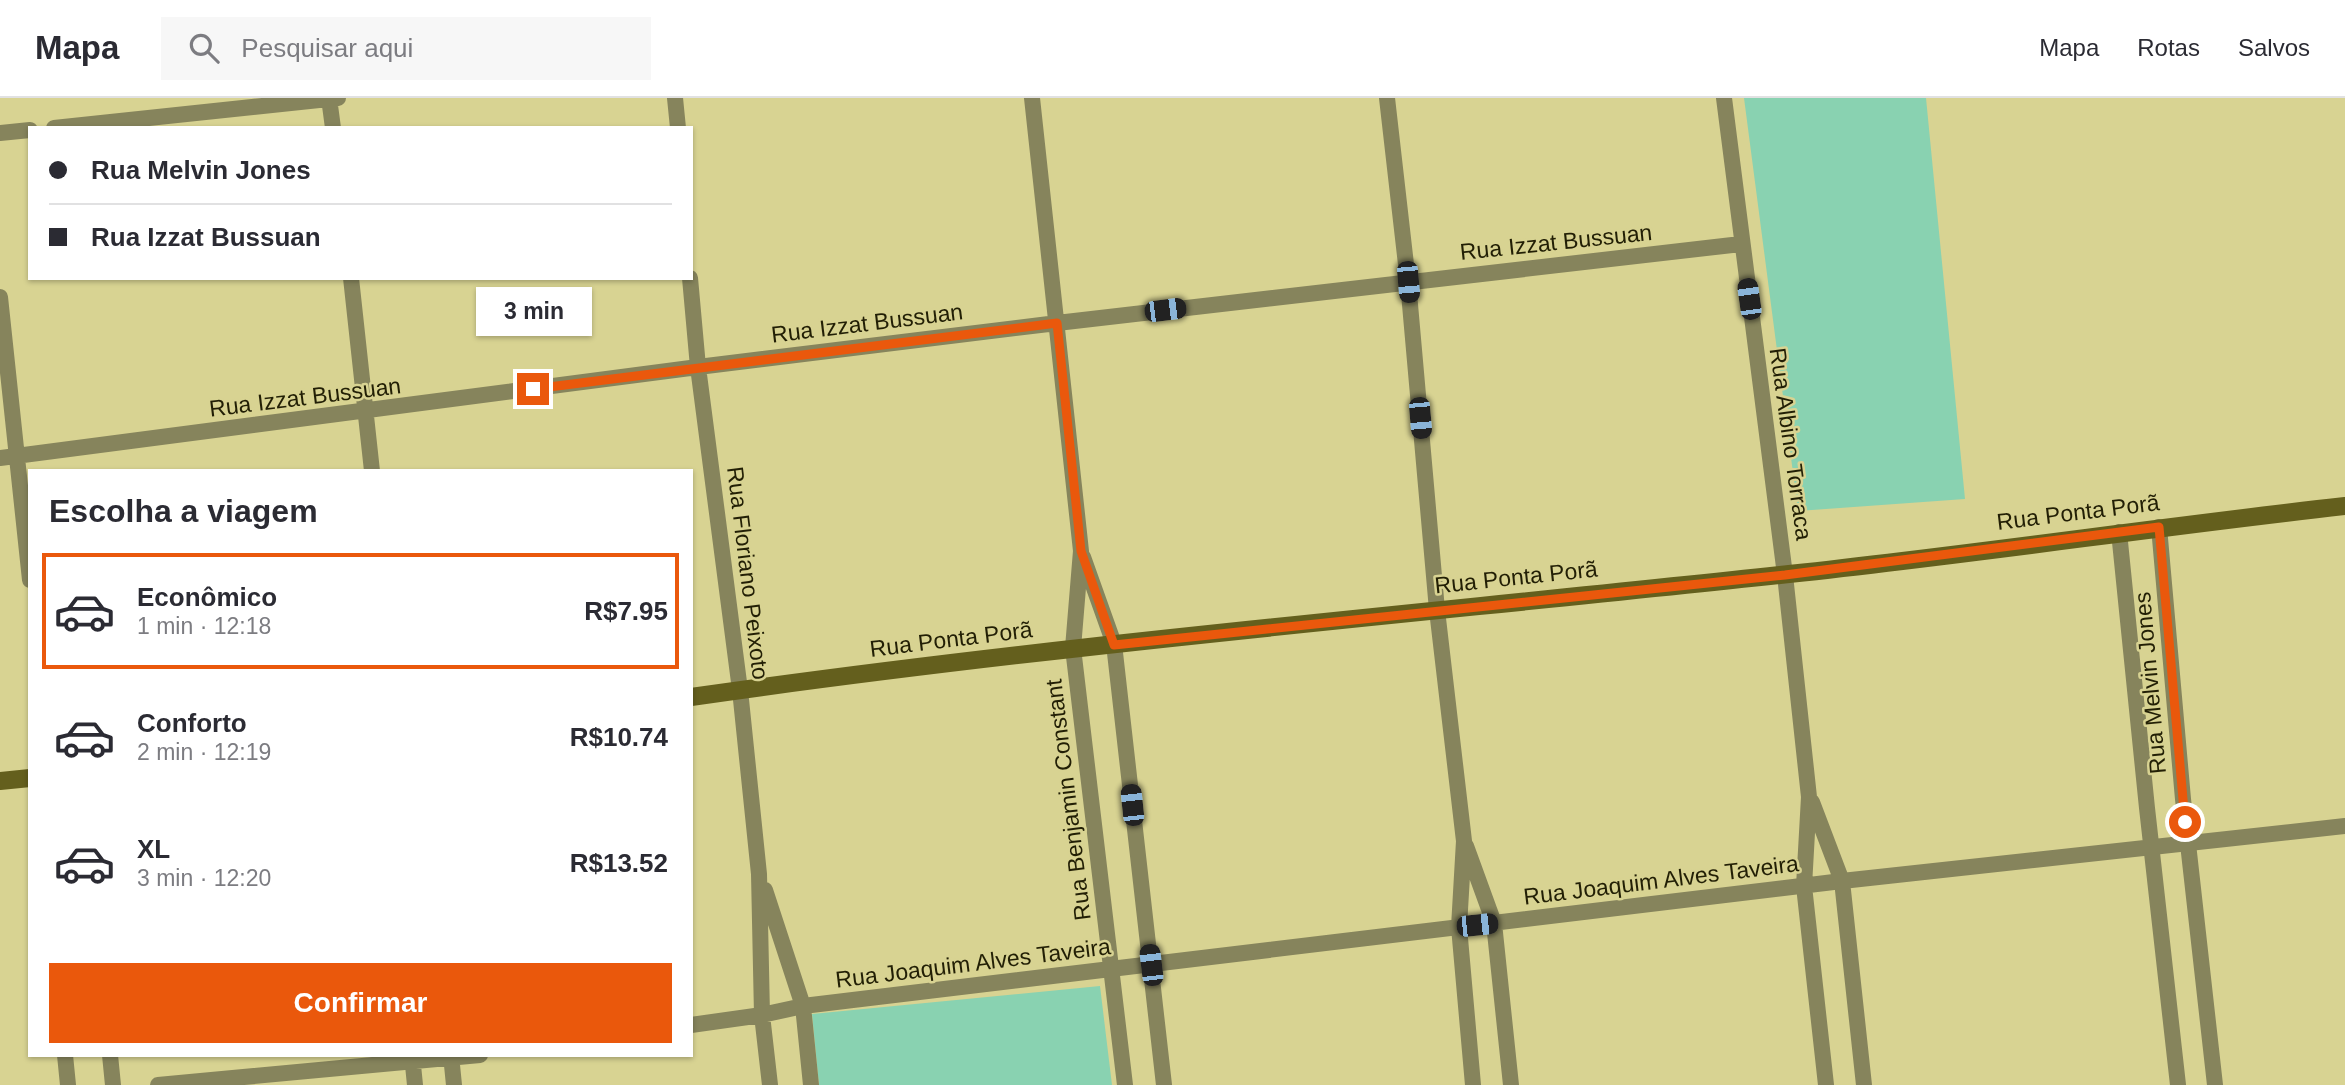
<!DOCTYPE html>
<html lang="pt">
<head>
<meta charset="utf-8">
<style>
	body { margin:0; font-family:Helvetica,sans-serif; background:#f7f7f7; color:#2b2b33; height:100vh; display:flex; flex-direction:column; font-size:26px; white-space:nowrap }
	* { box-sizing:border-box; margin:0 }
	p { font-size:23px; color:#7c7c81 }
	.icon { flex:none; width:38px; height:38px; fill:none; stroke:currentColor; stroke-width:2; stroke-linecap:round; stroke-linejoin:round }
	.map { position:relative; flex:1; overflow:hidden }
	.sheet { position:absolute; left:28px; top:371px; width:665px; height:588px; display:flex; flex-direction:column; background:#fff; border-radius:0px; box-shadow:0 2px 5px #0004 }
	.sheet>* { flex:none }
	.guide { position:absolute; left:28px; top:28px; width:665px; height:154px; border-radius:0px; box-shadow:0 2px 5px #0004; display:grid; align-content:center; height:154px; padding:0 21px; background:#fff }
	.end { position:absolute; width:32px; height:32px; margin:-16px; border:9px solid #ea580c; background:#fff; box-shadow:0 0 0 4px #fff }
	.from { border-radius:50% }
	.bubble { position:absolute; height:49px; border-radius:0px; background:#fff; box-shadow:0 2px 5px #0004; font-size:23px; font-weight:600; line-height:49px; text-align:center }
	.car { position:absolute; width:21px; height:42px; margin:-21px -10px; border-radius:9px; box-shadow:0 0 5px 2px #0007; background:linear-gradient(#222 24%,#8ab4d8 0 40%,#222 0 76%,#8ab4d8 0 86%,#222 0) }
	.guide b { display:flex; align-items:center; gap:24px; height:66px; font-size:26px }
	.guide b+b { border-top:2px solid #e1e1e2 }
	.guide i { width:18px; height:18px; background:#2b2b33 }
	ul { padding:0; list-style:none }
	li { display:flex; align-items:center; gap:21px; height:116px; margin:0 14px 10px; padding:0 7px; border:4px solid transparent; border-radius:0px }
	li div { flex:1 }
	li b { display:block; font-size:26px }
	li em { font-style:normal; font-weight:600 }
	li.selected { border-color:#ea580c }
	li>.icon { width:63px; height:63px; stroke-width:1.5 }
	h2 { padding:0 21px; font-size:32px; line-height:84px }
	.action { display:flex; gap:14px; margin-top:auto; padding:14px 21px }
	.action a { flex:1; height:80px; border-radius:0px; background:#ea580c; color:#fff; font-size:28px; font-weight:600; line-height:80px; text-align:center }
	header { display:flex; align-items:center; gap:42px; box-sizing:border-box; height:98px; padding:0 35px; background:#fff; border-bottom:2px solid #e1e1e2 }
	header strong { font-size:33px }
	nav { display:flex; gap:38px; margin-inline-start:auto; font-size:24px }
	.search { width:490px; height:63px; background:#f7f7f7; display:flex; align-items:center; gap:18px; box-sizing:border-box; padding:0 24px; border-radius:0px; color:#7c7c81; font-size:26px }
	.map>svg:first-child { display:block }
	.green { fill:#89d2b1 }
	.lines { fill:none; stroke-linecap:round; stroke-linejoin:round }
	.street { stroke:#86845c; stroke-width:16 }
	.secondary { stroke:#645f1d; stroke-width:18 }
	.route { stroke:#ea580c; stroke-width:9 }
	.labels { text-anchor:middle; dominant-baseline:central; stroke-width:5; stroke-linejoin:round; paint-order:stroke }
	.street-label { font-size:23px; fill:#221f05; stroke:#d8d392 }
</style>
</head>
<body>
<header>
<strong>Mapa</strong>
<div class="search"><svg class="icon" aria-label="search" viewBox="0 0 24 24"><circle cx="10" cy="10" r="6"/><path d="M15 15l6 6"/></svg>Pesquisar aqui</div>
<nav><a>Mapa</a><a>Rotas</a><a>Salvos</a></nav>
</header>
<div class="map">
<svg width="2345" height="987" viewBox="0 0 2345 987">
	<rect width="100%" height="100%" fill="#d8d392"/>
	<!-- green -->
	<path class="green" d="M1744,0H1926L1965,401L1798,413Z
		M1100,888L1112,987H819L812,916Z"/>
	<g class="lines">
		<!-- street -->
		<path class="street" d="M329,0L333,30
			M675,0L678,30
			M1032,0L1081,453L1073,550L1125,987
			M1387,0L1408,184L1437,512L1464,743L1459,829L1473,987
			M1724,0L1785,477L1809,699L1804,788L1826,987
			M54,30L338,0
			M0,35L30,32
			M351,180L372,373
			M690,180L698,269L740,592L759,776L762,917L770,987
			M0,199L30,482
			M0,360L698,269L1057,225L1741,146
			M2159,429L2183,701L2215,987
			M2119,434L2147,710L2178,987
			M1083,459L1114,546L1164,987
			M1812,704L1842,783L1864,987
			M1466,748L1494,825L1511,987
			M765,792L803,908L811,987
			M691,927L762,917L803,908L1842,783L2345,728
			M65,957L68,987
			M110,957L113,987
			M412,957L415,987
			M451,957L454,987
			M158,987L480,957"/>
		<!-- secondary -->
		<path class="secondary" d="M691,599C1053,547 1417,516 1780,477C1969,457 2157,429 2345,408
			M0,683L30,680"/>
	</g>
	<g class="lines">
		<!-- route -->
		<path class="route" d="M533,291L1057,225L1081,453L1114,547L1785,477L2159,429L2185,724"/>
	</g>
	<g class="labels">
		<!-- street labels -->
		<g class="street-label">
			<text transform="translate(1556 144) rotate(-6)">Rua Izzat Bussuan</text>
			<text transform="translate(867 225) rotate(-7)">Rua Izzat Bussuan</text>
			<text transform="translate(305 299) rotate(-7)">Rua Izzat Bussuan</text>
			<text transform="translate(1791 346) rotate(82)">Rua Albino Torraca</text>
			<text transform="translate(2078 414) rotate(-7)">Rua Ponta Porã</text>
			<text transform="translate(748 475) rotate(83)">Rua Floriano Peixoto</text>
			<text transform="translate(1516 479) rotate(-6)">Rua Ponta Porã</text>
			<text transform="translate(951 541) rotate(-7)">Rua Ponta Porã</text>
			<text transform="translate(2150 585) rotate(-95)">Rua Melvin Jones</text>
			<text transform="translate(1068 702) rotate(-97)">Rua Benjamin Constant</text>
			<text transform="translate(1661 782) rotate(-7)">Rua Joaquim Alves Taveira</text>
			<text transform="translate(973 865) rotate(-7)">Rua Joaquim Alves Taveira</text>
		</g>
	</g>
</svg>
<i class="end from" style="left:2185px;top:724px"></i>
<i class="end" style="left:533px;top:291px"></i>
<div class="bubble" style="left:476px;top:189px;width:116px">3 min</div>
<i class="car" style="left:1408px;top:184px;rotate:175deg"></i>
<i class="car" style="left:1749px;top:201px;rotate:352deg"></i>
<i class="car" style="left:1165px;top:212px;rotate:83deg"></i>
<i class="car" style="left:1420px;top:320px;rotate:175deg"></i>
<i class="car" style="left:1132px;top:707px;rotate:354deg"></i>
<i class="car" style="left:1477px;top:827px;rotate:84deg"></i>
<i class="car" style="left:1151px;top:867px;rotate:353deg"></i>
<div class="guide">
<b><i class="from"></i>Rua Melvin Jones</b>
<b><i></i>Rua Izzat Bussuan</b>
</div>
<section class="sheet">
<h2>Escolha a viagem</h2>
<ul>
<li class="selected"><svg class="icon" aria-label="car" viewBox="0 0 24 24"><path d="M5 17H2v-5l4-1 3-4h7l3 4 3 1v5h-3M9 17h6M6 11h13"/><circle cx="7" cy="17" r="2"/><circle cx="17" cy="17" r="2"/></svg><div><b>Econômico</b><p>1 min · 12:18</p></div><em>R$7.95</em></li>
<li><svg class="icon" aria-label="car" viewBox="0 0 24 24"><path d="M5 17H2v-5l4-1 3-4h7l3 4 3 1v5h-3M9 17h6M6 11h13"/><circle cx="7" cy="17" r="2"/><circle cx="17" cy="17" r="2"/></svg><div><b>Conforto</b><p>2 min · 12:19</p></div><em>R$10.74</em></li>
<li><svg class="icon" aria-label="car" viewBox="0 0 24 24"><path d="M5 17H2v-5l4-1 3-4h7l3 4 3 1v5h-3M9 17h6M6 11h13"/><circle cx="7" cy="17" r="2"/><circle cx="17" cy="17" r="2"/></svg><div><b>XL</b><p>3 min · 12:20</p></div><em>R$13.52</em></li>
</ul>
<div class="action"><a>Confirmar</a></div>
</section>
</div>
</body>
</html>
